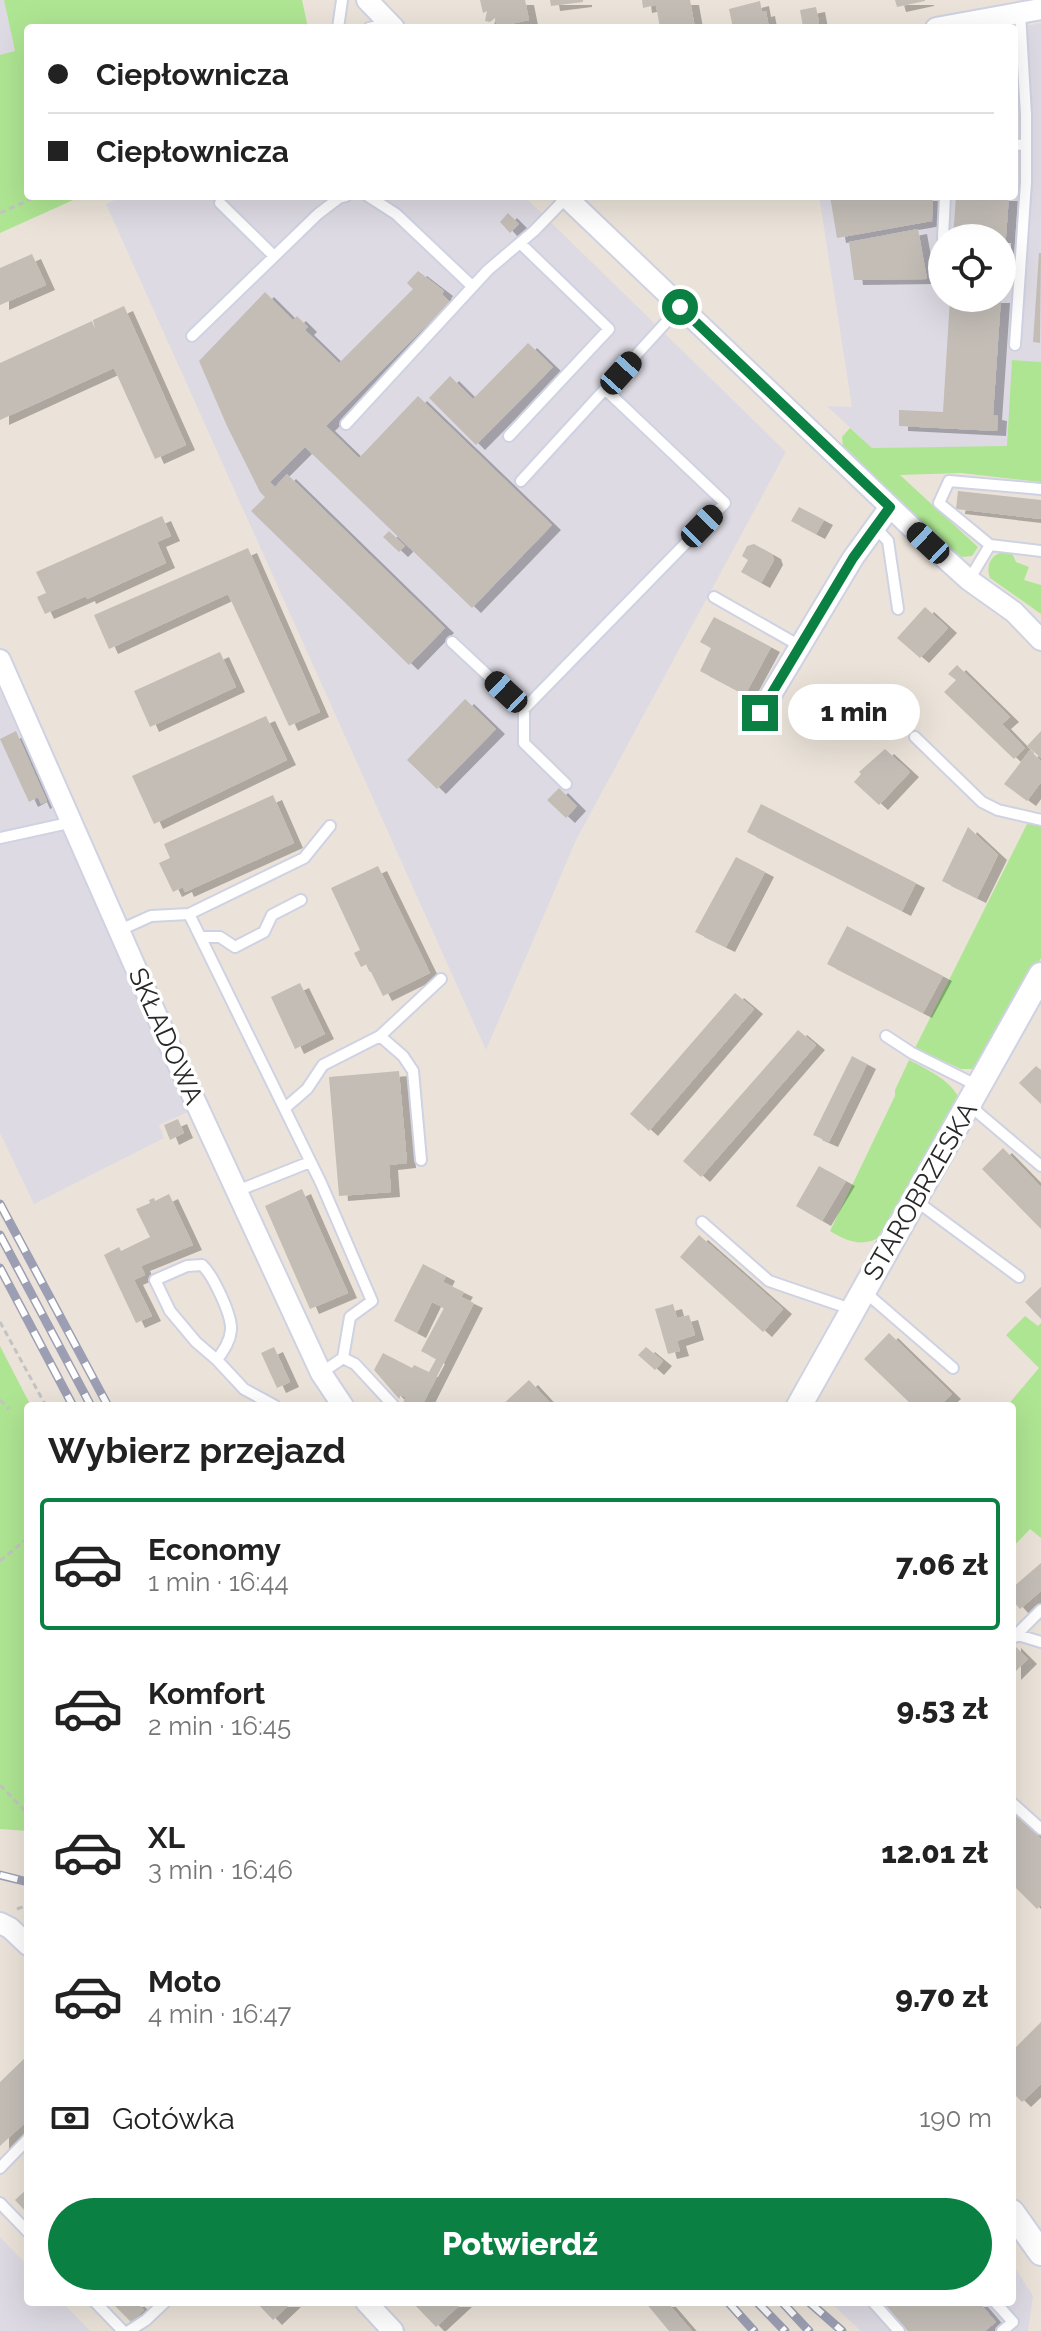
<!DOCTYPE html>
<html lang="pl">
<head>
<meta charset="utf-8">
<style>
	body { margin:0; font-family:Raleway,sans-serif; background:#f2f2f2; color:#222; height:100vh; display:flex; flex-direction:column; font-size:30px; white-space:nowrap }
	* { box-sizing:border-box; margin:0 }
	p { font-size:26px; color:#767676 }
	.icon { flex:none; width:44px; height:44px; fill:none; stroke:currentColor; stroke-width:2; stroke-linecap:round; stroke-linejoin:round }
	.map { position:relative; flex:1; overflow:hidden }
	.details { position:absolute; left:24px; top:1402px; width:992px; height:904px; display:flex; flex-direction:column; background:#fff; border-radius:8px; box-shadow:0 8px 32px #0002 }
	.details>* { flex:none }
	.banner { position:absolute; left:24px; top:24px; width:994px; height:176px; border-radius:8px; box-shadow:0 8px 32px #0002; display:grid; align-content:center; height:176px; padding:0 24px; background:#fff }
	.tools { position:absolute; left:928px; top:224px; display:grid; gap:16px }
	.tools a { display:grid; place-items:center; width:88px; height:88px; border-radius:50%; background:#fff; box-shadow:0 8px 32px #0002; font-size:40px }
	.end { position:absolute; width:36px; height:36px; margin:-18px; border:10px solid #0b8043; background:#fff; box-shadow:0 0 0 4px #fff }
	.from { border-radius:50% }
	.bubble { position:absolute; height:56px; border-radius:28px; background:#fff; box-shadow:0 8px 32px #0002; font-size:26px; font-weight:800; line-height:56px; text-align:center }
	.car { position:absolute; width:24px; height:48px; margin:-24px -12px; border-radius:10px; box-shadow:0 0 6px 2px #0007; background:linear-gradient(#222 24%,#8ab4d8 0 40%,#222 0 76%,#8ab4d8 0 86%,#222 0) }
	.banner b { display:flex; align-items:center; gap:28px; height:76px; font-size:30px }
	.banner b+b { border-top:2px solid #e0e0e0 }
	.banner i { width:20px; height:20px; background:#222 }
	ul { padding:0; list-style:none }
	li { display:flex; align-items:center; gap:24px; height:132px; margin:0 16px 12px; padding:0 8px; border:4px solid transparent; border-radius:8px }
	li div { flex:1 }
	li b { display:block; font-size:30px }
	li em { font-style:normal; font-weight:800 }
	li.on { border-color:#0b8043 }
	li>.icon { width:72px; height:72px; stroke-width:1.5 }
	h2 { padding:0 24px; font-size:36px; line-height:96px }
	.pay { display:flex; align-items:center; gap:20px; height:88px; padding:0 24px; font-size:30px }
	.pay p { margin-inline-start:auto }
	.cta { display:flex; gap:16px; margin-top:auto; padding:16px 24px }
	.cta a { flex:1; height:92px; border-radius:48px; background:#0b8043; color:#fff; font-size:32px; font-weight:800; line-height:92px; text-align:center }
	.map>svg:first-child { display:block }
	.industrial { fill:#dddae3; fill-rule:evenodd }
	.green { fill:#aee592 }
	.building { fill:#c3bdb6; filter:url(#shadow) }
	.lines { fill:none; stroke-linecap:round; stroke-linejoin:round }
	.service-casing { stroke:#ced2e2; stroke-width:14 }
	.minor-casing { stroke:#ced2e2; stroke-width:24 }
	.tertiary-casing { stroke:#ced2e2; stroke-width:28 }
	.path { stroke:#c3c3c3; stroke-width:3; stroke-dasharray:6 4; stroke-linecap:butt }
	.service { stroke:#fff; stroke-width:10 }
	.minor { stroke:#fff; stroke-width:20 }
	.tertiary { stroke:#fff; stroke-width:24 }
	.rail-casing { stroke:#9c9fb3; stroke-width:9 }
	.rail { stroke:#fff; stroke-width:6; stroke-dasharray:18; stroke-linecap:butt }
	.route { stroke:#0b8043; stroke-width:10 }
	.labels { text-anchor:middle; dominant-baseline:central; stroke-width:7; stroke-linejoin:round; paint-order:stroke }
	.street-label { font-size:26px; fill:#282828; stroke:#fff }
</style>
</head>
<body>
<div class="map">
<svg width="1041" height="2331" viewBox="0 0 1041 2331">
	<defs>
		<filter id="shadow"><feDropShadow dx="9" dy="5" stdDeviation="0" flood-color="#0004"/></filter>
	</defs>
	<rect width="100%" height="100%" fill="#ebe3d9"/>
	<!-- industrial -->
	<path class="industrial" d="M0,0H4L15,52L0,55Z
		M1041,23V362L1012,360L1008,447L872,448L827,406L852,407L819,196H1014V28ZM942,238H1002V298H942Z
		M123,196H524L786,452L576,840L486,1050L106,204Z
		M0,691L190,1111L159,1125L164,1138L34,1204L0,1133Z
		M0,2237L28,2266V2302H62L90,2331H0Z
		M1012,2263L1033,2296L1028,2331H861L830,2302H1012Z"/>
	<!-- green -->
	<path class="green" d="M4,0H302L308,28H28V196H82L0,233V55L15,51Z
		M1012,360L1041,362V482L961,473L900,475L978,547L972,556L962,557L946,547L843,447L842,437L850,428L872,448L1007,446Z
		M1006,552L1013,555L1016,562L1029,567L1024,580L1041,585V614L990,578C985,565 992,552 1006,552Z
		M1028,822L1041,826V958L987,1056L973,1069H961L915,1048Z
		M909,1060C927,1069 954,1082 960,1101L883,1235C864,1248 848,1242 830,1231L895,1096V1090Z
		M1025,1316L1038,1326L1041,1323V1538L1030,1529L1012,1548V1406H1007L1039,1368L1006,1335Z
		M0,1346L31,1406H28V1831L0,1829Z"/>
	<!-- building -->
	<path class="building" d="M480,0H525L529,20L497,27L495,18L490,22L485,21L487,11L483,13Z
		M550,0H583V2L551,6Z
		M642,0H690L695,28H660L656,5L643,8Z
		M895,0H925V1L897,7Z
		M760,1L762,12L766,11L769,28H733L729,9Z
		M816,7L819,23L803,27L800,10Z
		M830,196H933L932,221L837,238Z
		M956,196H1009L1004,264H1002V238H953Z
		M508,213L519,224L510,233L500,222Z
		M918,229L927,279L854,280L849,242Z
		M1039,253H1041L1040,343L1033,342Z
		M32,254L46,285L0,305V268Z
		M418,271L444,291L442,294L450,302L326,426L359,458L418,396L552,525L472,608L305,447L270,482L275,487L287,474L445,628L409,665L251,511L265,497L260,492L227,426L199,361L265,292L293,320L297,316L308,327L305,330L339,363L413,289L407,283Z
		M950,298H1001L993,415L998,416L997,431L899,426V410L943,412Z
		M124,306L186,445L155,459L114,368L0,420V363L92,321L95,329L93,320Z
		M528,343L553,367L476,445L429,398L450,376L473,399Z
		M958,491L1041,500V519L956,509Z
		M799,507L824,520L816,534L791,521Z
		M162,516L171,536L157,542L166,563L87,599L86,596L45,614L37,597L46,593L36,572Z
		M389,531L405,546L399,552L383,537Z
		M754,544L772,554L774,560L761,583L741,572L748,560L742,556L747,546Z
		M248,548L320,712L289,726L228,594L109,649L94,615Z
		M925,607L948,628L920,658L897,638Z
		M714,617L771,647L745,695L700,671L711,648L700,642Z
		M220,652L236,687L150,727L134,691Z
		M957,665L1010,717L1002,724L1025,748L1014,759L944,692L956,680L948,674Z
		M465,699L496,729L437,789L407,760Z
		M266,716L287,760L154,824L132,776Z
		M16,731L47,801L41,804L38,797L29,802L0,739Z
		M1041,731V758L1027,746Z
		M885,749L910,772L879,805L854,782L861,774L859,772Z
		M1030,750L1041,761V782L1027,801L1004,784Z
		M559,788L577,806L566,818L547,800Z
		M273,795L294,843L185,892L183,887L173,892L159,863L170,858L164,844Z
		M761,804L916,883L902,911L747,832Z
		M968,827L998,855L977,898L942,881Z
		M736,857L765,872L726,947L695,932Z
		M378,866L430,973L383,996L367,964L361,967L354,953L360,950L331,888Z
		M847,926L943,976L923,1013L827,964Z
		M300,983L325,1034L295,1049L271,997Z
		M735,993L754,1009L649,1131L630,1114Z
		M798,1030L816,1045L701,1177L683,1161Z
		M852,1056L867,1064L829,1142L813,1135Z
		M1036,1066L1041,1070V1104L1019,1083Z
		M399,1071L407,1163L389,1165L391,1192L339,1196L329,1077Z
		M178,1119L184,1133L170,1140L164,1125Z
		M1003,1148L1041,1187V1229L982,1169Z
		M819,1166L846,1181L822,1221L796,1206Z
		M302,1189L348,1293L310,1309L265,1206Z
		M169,1194L193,1245L141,1266L145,1275L134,1280L152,1316L136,1323L104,1255L119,1247L121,1251L150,1237L136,1209L150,1203L149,1200L154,1198L155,1201Z
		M699,1235L783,1309L763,1332L680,1257Z
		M423,1264L446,1276L443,1282L464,1292L461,1297L474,1303L422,1406H404L402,1404L406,1397L401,1395L399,1399L374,1370L383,1353L412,1368L414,1365L429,1372L436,1359L421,1351L444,1308L432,1302L417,1333L394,1321Z
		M1041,1287V1319L1025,1302Z
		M673,1304L677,1318L689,1315L695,1335L677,1341L680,1351L668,1354L655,1309Z
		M889,1333L952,1394L939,1406H913L864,1359Z
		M274,1347L290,1382L277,1388L261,1353Z
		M646,1347L663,1361L655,1370L638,1355Z
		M529,1380L553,1406H501Z
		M1041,1563V1591L1020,1609L1012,1600V1588Z
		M1012,1643L1028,1659L1012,1675Z
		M1012,1811L1041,1839V1905L1037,1909L1012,1884Z
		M1041,2022V2084L1022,2102L1012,2092V2051Z
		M28,2055V2120L0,2146V2082Z
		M28,2188V2214L15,2200Z
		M111,2302H136L144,2310L131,2322Z
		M256,2302H292L273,2320Z
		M412,2302H463L436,2327Z
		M645,2302H667L692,2331H669Z
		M883,2302H979L996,2322L985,2331H908Z"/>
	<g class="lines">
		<defs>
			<path id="service" d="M338,28L342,0
				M369,28L388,24
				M1014,145L1026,144
				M368,196L396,214L472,286
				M220,203L274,256
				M943,238L945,196
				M940,284L942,251
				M192,336L318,214L339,198L346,196
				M1015,345L1026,182V115L1020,13
				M346,424L488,270L534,231L566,198
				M509,436L609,329L520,243
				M521,481L680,307
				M1041,489L949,481L939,503L990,545L1041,551
				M875,527L888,541L898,609
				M969,580L990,545
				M714,597L800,646
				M452,642L524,709L725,503L606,390
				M524,709V743L566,784
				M915,737L982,802L998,810L1041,820
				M0,838L73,822
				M189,914L304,858L330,826
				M120,930L151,916L189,914L321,1183L372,1301L350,1317L343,1358L321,1373
				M201,937H220L235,947L264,932L272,915L301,900
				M380,1036L403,1056L413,1071L421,1160
				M886,1036L912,1053L978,1086
				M969,1105L1041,1166
				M285,1108L307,1089L323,1065L380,1036L441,979
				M237,1191L310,1162
				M915,1200L1019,1277
				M702,1222L769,1281L851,1309
				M865,1292L953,1368
				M343,1358L355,1364L394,1406
				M217,1360C223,1351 230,1342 231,1330C232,1315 213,1275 202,1265L187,1266L155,1280L170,1311L196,1342L217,1360L244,1389L275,1406
				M1018,1635L1041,1642
				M1012,1639L1041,1610
				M1012,1803L1041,1829
				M0,2168L28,2139
				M0,2203L28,2232
				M95,2302L123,2331
				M873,2302L899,2331
				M995,2302L1013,2322L1002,2331
				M129,2331L146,2320L165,2302"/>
			<path id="minor" d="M367,0L394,28
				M936,28L1041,9
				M565,196L928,543L969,580L1014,612L1041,640
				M0,660L177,1062L321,1373L343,1406
				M760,713L853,558L890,507
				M0,1923L10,1928L28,1945
				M366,2302L393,2331"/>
			<path id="tertiary" d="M799,1406L1041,975
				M1012,2212L1041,2253"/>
		</defs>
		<!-- service casing -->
		<use href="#service" class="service-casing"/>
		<!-- minor casing -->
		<use href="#minor" class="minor-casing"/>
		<!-- tertiary casing -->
		<use href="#tertiary" class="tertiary-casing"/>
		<!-- path -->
		<path class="path" d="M0,213L38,196
			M0,1322L46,1406
			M0,1400L9,1409
			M0,1561L24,1541L28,1543
			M0,1785L28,1814
			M17,1909L28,1905"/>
		<!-- service -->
		<use href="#service" class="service"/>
		<!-- minor -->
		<use href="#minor" class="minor"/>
		<!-- tertiary -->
		<use href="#tertiary" class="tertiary"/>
		<defs>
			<path id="rail" d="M0,1204L108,1406
				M0,1235L91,1406
				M0,1268L73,1406
				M0,1875L28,1882
				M728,2302L754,2331
				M757,2302L785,2331
				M782,2302L809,2331
				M809,2302L842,2331"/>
		</defs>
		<!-- rail casing -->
		<use href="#rail" class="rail-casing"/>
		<!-- rail -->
		<use href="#rail" class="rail"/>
	</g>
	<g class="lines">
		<!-- route -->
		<path class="route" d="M680,307L890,507L853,558L760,713"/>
	</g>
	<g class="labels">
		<!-- street labels -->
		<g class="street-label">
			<text transform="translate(166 1036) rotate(66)">SKŁADOWA</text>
			<text transform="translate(920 1191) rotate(-60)">STAROBRZESKA</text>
		</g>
	</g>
</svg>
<div class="tools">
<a><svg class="icon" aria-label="locate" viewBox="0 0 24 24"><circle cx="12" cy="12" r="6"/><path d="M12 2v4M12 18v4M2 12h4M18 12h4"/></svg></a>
</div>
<i class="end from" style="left:680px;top:307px"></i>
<i class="end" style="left:760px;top:713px"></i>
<div class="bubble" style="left:788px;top:684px;width:132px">1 min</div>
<i class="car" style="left:621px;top:373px;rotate:42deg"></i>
<i class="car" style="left:702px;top:526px;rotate:44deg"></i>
<i class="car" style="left:928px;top:543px;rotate:313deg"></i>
<i class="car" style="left:506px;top:692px;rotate:313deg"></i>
<div class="banner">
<b><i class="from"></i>Ciepłownicza</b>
<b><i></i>Ciepłownicza</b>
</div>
<section class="details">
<h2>Wybierz przejazd</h2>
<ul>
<li class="on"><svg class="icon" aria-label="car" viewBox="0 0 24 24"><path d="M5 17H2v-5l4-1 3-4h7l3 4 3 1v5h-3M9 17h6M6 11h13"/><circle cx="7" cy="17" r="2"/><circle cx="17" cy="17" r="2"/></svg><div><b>Economy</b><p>1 min · 16:44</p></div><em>7.06 zł</em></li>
<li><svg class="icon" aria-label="car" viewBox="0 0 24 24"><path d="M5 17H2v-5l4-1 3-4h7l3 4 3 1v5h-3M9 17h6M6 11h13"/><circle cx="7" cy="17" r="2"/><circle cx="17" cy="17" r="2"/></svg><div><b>Komfort</b><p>2 min · 16:45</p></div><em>9.53 zł</em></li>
<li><svg class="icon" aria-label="car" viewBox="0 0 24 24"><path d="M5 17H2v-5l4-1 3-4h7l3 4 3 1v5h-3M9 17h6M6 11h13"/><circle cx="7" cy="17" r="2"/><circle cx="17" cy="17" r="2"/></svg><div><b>XL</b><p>3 min · 16:46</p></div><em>12.01 zł</em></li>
<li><svg class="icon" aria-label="car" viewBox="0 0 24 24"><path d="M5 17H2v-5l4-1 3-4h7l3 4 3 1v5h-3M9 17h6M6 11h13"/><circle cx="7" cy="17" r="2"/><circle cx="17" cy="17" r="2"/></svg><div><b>Moto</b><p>4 min · 16:47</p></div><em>9.70 zł</em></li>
</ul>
<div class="pay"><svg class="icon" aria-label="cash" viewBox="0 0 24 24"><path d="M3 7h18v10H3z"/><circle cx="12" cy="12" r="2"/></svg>Gotówka<p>190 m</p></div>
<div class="cta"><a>Potwierdź</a></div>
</section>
</div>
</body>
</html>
